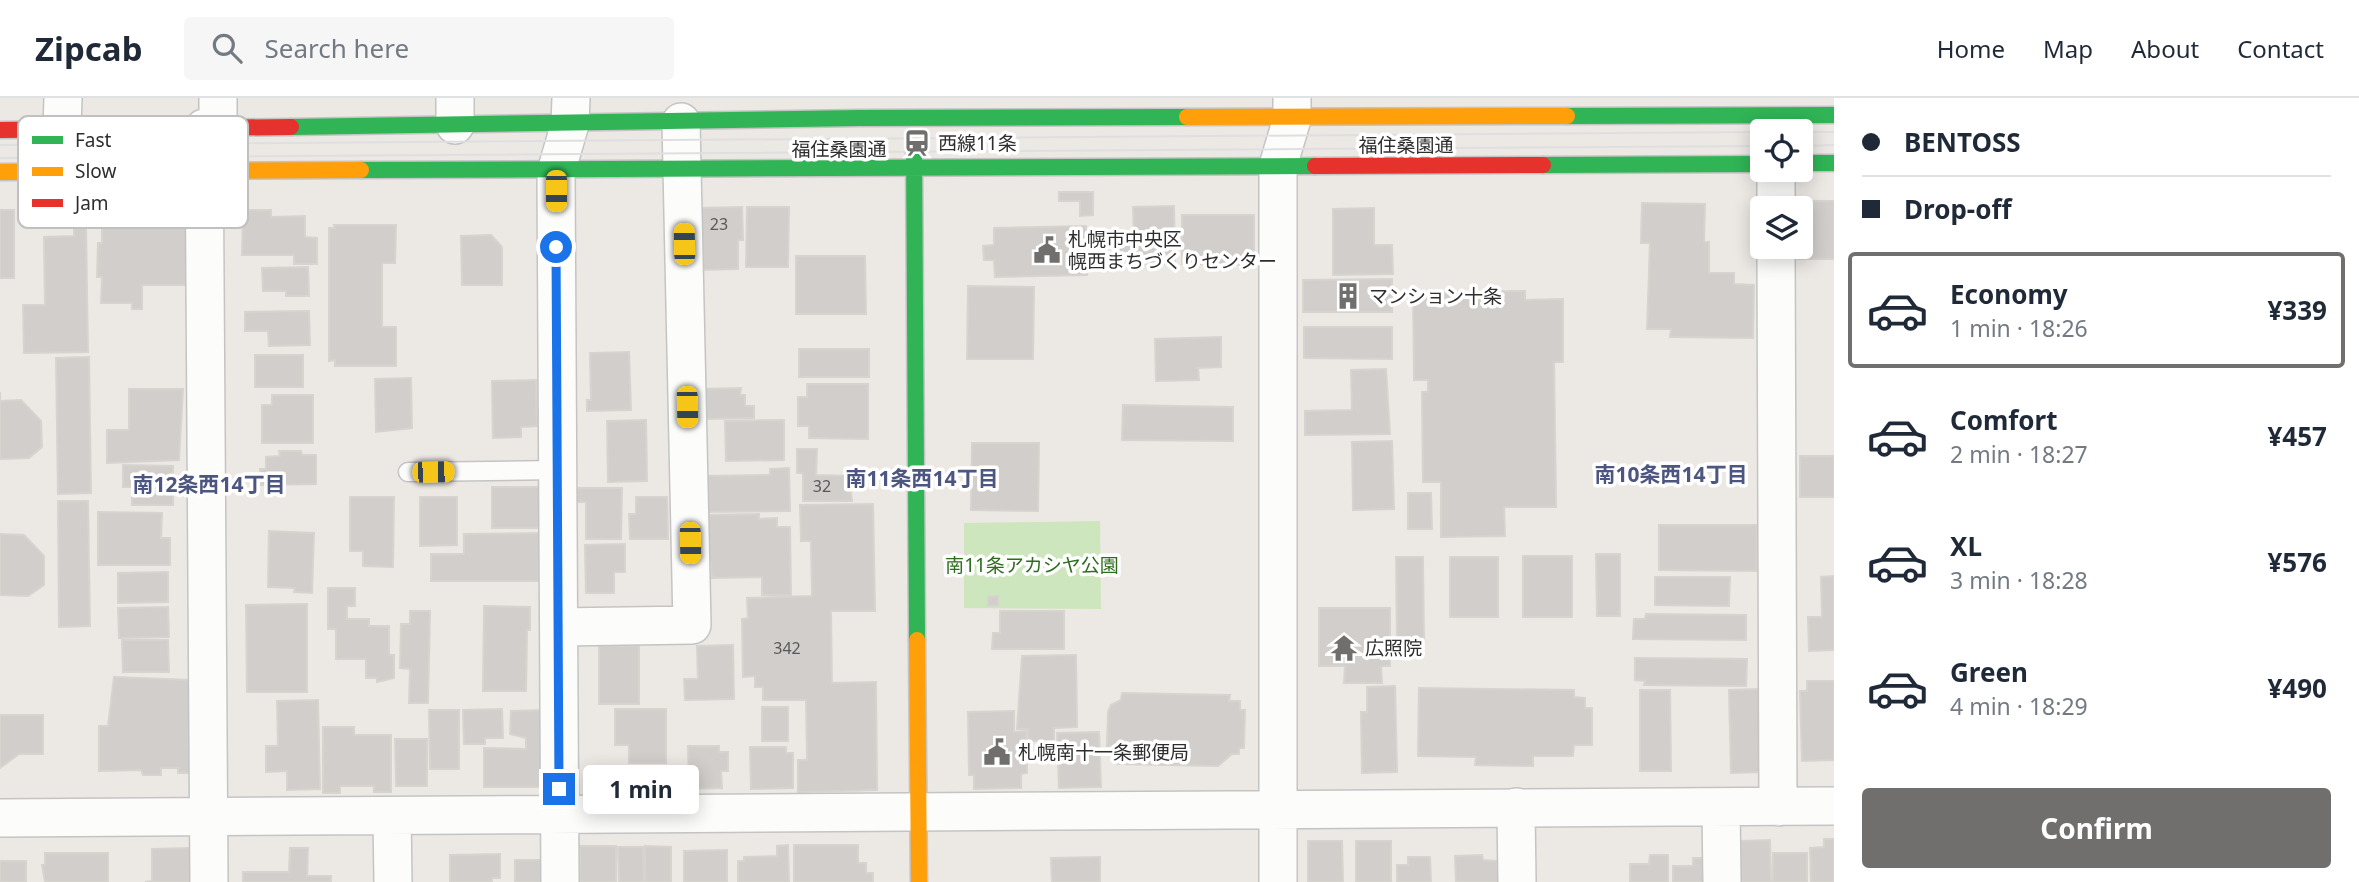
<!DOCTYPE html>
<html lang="en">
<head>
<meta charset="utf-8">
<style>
	body { margin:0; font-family:"Noto Sans","Noto Sans JP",sans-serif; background:#f6f6f7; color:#1f2937; height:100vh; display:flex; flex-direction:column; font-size:26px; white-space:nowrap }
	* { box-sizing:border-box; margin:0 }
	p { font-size:23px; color:#747a83 }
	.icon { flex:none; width:38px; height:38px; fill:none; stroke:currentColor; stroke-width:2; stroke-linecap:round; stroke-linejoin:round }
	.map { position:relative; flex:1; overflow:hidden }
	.details { display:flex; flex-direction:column; background:#fff; width:525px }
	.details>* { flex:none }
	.guide { display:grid; align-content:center; height:154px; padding:0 28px; background:#fff }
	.fabs { position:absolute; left:1750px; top:21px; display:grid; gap:14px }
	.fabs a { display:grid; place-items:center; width:63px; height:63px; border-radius:7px; background:#fff; box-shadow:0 4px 18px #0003; font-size:35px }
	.end { position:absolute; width:32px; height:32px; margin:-16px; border:9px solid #1a73e8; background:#fff; box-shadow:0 0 0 4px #fff }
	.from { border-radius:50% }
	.bubble { position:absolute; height:49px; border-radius:7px; background:#fff; box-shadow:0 4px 18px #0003; font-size:23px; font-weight:700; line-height:49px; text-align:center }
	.car { position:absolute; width:21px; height:42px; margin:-21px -10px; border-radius:9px; box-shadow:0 0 5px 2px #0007; background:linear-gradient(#f5c518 24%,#345 0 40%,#f5c518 0 76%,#345 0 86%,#f5c518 0) }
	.guide b { display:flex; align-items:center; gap:24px; height:66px; font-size:26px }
	.guide b+b { border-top:2px solid #e0e1e3 }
	.guide i { width:18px; height:18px; background:#1f2937 }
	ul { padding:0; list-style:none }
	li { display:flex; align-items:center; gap:21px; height:116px; margin:0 14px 10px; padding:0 14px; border:4px solid transparent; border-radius:7px }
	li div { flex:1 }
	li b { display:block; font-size:26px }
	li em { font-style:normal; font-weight:700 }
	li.current { border-color:#706f6e }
	li>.icon { width:63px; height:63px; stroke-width:1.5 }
	.action { display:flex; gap:14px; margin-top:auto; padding:14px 28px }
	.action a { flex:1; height:80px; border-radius:7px; background:#706f6e; color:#fff; font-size:28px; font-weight:700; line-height:80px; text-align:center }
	header { display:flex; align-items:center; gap:42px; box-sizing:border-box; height:98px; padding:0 35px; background:#fff; border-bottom:2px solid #e0e1e3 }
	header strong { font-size:33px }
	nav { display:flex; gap:38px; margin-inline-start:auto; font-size:24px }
	.search { width:490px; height:63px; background:#f6f6f7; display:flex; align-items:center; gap:18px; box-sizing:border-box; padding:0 24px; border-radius:7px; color:#747a83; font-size:26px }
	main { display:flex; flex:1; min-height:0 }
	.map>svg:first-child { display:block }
	.green { fill:#cee6be }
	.building { fill:#d1cecb; stroke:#d7d4d0; stroke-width:2 }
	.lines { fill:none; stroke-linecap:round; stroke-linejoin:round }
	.lane-casing { stroke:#c5c4c5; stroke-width:21 }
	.street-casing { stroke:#c5c4c5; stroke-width:40 }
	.fast-casing { stroke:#c5c4c5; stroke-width:19 }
	.slow-casing { stroke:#c5c4c5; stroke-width:19 }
	.jam-casing { stroke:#c5c4c5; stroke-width:19 }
	.lane { stroke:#fcfcfb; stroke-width:18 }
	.street { stroke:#fcfcfb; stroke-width:37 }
	.fast { stroke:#30b455; stroke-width:16 }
	.slow { stroke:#ff9f0a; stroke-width:16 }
	.jam { stroke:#e5322d; stroke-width:16 }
	.tram { stroke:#dfdfe1; stroke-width:2 }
	.route { stroke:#1a73e8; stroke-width:9 }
	.labels { text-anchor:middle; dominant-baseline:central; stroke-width:7; stroke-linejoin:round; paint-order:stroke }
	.number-label { font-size:16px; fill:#585857 }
	.poi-label { font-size:19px; fill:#2e2e2e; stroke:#fff; text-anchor:start }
	.street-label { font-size:19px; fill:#2e2e2e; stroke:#fff }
	.park-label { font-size:19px; fill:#2c6e1b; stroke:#fff }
	.neighbourhood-label { font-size:21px; font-weight:bold; fill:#4d5680; stroke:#fff }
	.key { fill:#fff; stroke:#c0c0c0; stroke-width:2 }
	.key-label { font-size:19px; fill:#2e2e2e }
</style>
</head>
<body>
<header>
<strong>Zipcab</strong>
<div class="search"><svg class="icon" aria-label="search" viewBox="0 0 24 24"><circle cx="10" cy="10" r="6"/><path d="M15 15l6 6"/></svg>Search here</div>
<nav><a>Home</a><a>Map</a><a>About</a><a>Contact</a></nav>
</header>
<main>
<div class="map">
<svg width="1834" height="784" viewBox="0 0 1834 784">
	<rect width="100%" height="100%" fill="#ece8e4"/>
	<!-- green -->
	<path class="green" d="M1100,423L1101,511L964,510V425Z"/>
	<!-- building -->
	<path class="building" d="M1059,94H1093V117L1080,118V103H1059Z
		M1798,103H1834V161H1798V149H1801Z
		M1642,105L1705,106L1704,144H1709V175H1734V186L1754,187L1753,240L1670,239L1671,231H1647L1650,145H1641Z
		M1174,108L1175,166L1119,167L1118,140L1134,139L1133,109Z
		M742,109L743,142H738V171L696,172L695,110Z
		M747,109H789L788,169H746Z
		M1374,110V147H1392L1393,176L1333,177V111Z
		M145,111H185V118H188V187H142V211H132V205H101L102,179H97L98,145H102V128H145Z
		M0,112H14V180H0Z
		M247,112H271V119L305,118V139L317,140V166H294V157H242L243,117H247Z
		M1182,117H1254V167L1182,166Z
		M86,127L88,254L24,255L23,207H45L44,139L74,138V128Z
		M334,127H396L395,165H382V229H396V268H335V262L329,263V130H335Z
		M1086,128L1087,177L995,179L994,162H984L983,148L994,147V130Z
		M491,137L502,149V187H462L461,138Z
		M796,158H865L866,216H796Z
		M308,169L309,198H286V193H263L262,170Z
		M1392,181V214H1303V182Z
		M968,188L1034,189L1033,261H967Z
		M1525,193V202L1563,201V264H1554L1556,409H1504L1505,438L1441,439V384H1423L1422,294H1428V282H1414L1413,194Z
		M309,213L310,247L269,248L268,233H245V214Z
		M1304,229H1392V261L1304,260Z
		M1221,239V269L1198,270L1199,282L1156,283L1155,241Z
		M799,251H869V279H799Z
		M629,254L631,312L587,313V302H591L590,255Z
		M255,257H303V289H255Z
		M89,259L91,395L58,396L56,260Z
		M1386,271L1390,336L1305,337V313L1352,312L1351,272Z
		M411,280L412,330L376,334L375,281Z
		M536,282L537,328L521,329V339L493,340L492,283Z
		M807,286H868V341L809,340V328H798V299H807Z
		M741,290L740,297H745V308H754V320L700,321L699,291Z
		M129,291H183L179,362L107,365V332H129Z
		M0,294V303L21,302L41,323L42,349L29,360L0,361Z
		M272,297H313V345H262V307H272Z
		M1123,307L1233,309V343L1122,342Z
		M646,322L647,383L608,384L607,323Z
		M784,322V362L726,363L725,323Z
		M1392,343L1394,411L1353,412L1352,344Z
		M972,345H1039L1038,413L971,412Z
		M797,351H817L816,377L849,378L852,403H803V375H797Z
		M279,353H301L302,357H316V386L261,387L260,371H266V359L280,358Z
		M1800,358H1834V399H1800Z
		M123,367L173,368V407H132V389H123Z
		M789,370L790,413L703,414V378L770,377V371Z
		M492,389H541L542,430H492Z
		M573,390H622L621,441H586V404H573Z
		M1408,395H1431L1432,431H1408Z
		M350,399H394L393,469L363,468V453H350Z
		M420,399H457V447L420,448Z
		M636,399H667L668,441H630L629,416H636Z
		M58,403H88L90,528L59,529Z
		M873,406L875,513H831L832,585L876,584L877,692L798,694V662H807L806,602H763V589H755V578L743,579L742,521L748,520L747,500L812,498L811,443H801L800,407Z
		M98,414L162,415L161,440H170V467H98Z
		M759,416V421L777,420V429H790L791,497H762V479L712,480L711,464H707V417Z
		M1659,427H1757V473L1659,472Z
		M269,433L314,435L312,495L294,494L295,490L268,489Z
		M545,435V457L539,458L538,483H431V456H464V436Z
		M0,436L24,437L44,458V487L28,498L0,497Z
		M625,446V474H614V495H586L585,447Z
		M1596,456H1620V518H1597Z
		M1523,458H1572V519H1523Z
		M1396,459H1423L1424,544H1397Z
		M1450,459H1498V519H1450Z
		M168,474V504L118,505V475Z
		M1834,478V552L1809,553L1808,519H1822L1821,479Z
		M1655,479H1730L1729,508L1655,507Z
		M328,490H355V508H347V521H369V528H389V557H394V580L377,584V580H366V561H336V531H328Z
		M998,498V507L988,508V499Z
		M307,506V594H247L246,507Z
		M484,508L530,509V532H527L526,593H483Z
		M168,509L169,539L119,540L118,510Z
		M1319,510H1390V568H1381L1382,585H1344L1345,568H1319Z
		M410,513H430L428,605H409L410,571L400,570L401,526H410Z
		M1000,513H1064V551H992L993,535H1000Z
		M1646,516L1746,517V542L1633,541L1634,521H1645Z
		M122,542H168L169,574H123Z
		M733,547L734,601L685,602L684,581H698L697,548Z
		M599,548H639V606H599Z
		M1076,557L1077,629L1054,630V643H1028V631H1017L1022,558Z
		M1635,560L1747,561L1746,588L1644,587L1645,583L1635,582Z
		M114,579L191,582V675H178V670H161V677H143L141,672L99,673V628H108Z
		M1807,583H1834V662L1802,663L1800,593H1807Z
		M1395,588L1397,674L1362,675L1361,614H1367V589Z
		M1419,590L1574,592V599L1585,600V610H1592V647H1574L1573,658H1533V668L1475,667L1476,659L1418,658Z
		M1760,591L1762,674L1731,675L1729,592Z
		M1640,592H1670L1671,673H1640Z
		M1122,595L1230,597L1229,603H1240V612H1245L1244,650H1239V656H1232L1218,668L1117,666L1113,663V648H1107L1108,614L1111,607L1121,602Z
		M318,602L320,691L287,692V673L266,674V648H278L277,603Z
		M762,609H788V643H762Z
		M502,611L503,640H485V646H464L463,612Z
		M615,611H666V665H629V647H615Z
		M429,612H459V671H430Z
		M545,612V689H484V650L526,651V640L510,636L511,613Z
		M1014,613V634L1026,633L1027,675L1021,676V690L974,691V677H969L968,614Z
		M0,617H43V656H19L0,670Z
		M323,629H354V637H391V694H374V688H340V695H323Z
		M1099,634L1101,689L1059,690L1057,635Z
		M395,641H427V688H396Z
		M688,648H719V654H728V673H721L722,690L689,691Z
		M750,649H786V655H793V690L751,691Z
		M1824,741H1834V784H1811L1810,750L1824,749Z
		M1770,742L1771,784H1741V779H1736V751H1741V743Z
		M1308,743H1342L1343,784H1308Z
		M1356,743H1391V784H1356Z
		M788,747L789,784H738V763H744V759L777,758V748Z
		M794,747H858V765H866V775H873V784H794Z
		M580,748H616V784H580Z
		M645,748L671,749V784H645Z
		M618,749H643L644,784H619Z
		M190,750V784H145L152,783V751Z
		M290,750H308L307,778H331V784H243V774H289Z
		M727,752V784H684V753Z
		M45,755H108V784H45L42,767H45Z
		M1773,755H1807V784H1773Z
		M500,756V780H492V784H450V757Z
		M1482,757L1483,762L1497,763L1498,784H1456L1455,758Z
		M1650,757H1668V784H1630V766H1649Z
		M1100,759V784H1052L1051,760Z
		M1408,759H1430L1431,784H1397V767H1408Z
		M1693,760H1707V784H1673V768H1693Z
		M515,762H545V784H515Z
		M0,763H26V784H0Z"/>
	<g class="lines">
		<defs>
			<path id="lane" d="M408,374L558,372"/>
			<path id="street" d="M455,0V27
				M218,28V0
				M204,30L209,784
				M62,31L63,0
				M1776,72V110
				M1776,149L1778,709
				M560,529L692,527L681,24
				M1516,709L1517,784
				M1721,709L1722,784
				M392,718L393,784
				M0,720L1834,708
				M560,784L556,74L570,26L571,0
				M1278,784V68L1292,21V0"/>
			<path id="fast" d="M1567,18L1834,17
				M291,29L859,20L1187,19
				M914,48L917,542
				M1801,65H1834
				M1543,67L1762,66
				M361,72L1315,68"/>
			<path id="slow" d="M1187,19L1567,18
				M0,74L361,72
				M917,542L919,784"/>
			<path id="jam" d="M0,32L291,29
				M1315,68L1543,67"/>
		</defs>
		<!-- lane casing -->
		<use href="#lane" class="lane-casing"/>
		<!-- street casing -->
		<use href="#street" class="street-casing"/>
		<!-- fast casing -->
		<use href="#fast" class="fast-casing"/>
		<!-- slow casing -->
		<use href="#slow" class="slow-casing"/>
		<!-- jam casing -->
		<use href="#jam" class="jam-casing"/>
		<!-- lane -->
		<use href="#lane" class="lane"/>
		<!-- street -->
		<use href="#street" class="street"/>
		<!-- fast -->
		<use href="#fast" class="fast"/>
		<!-- slow -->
		<use href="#slow" class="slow"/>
		<!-- jam -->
		<use href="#jam" class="jam"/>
		<!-- tram -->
		<path class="tram" d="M1801,34H1834
			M0,47L1762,34
			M1801,48L1834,47
			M0,60L1762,48"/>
	</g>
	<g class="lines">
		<!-- route -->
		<path class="route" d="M556,149L559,691"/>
	</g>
	<!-- icons -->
	<defs>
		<symbol id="station-bare" viewBox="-9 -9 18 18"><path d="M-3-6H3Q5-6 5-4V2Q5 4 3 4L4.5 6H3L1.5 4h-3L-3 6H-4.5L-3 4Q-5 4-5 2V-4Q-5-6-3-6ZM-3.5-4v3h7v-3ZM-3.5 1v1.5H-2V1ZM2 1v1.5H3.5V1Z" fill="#706f6e" stroke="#fff" stroke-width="2.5" paint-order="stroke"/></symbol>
		<symbol id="civic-bare" viewBox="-9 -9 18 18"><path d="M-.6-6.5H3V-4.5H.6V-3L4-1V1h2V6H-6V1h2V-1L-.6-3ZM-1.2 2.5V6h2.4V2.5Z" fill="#706f6e" stroke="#fff" stroke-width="2.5" paint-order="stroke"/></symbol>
		<symbol id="building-bare" viewBox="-9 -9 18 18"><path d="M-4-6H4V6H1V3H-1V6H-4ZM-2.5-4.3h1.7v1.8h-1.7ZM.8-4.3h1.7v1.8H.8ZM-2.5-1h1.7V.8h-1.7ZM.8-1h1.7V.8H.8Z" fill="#706f6e" stroke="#fff" stroke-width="2.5" paint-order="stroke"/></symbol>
		<symbol id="temple-bare" viewBox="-9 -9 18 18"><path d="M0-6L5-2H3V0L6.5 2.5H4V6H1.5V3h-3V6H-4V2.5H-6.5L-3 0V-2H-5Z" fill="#706f6e" stroke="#fff" stroke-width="2.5" paint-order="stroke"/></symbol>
	</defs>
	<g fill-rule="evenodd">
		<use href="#station-bare" x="898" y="26" width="38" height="38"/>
		<use href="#civic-bare" x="1028" y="133" width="38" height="38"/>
		<use href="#building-bare" x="1329" y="179" width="38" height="38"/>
		<use href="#temple-bare" x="1325" y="531" width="38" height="38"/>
		<use href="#civic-bare" x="978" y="635" width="38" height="38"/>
	</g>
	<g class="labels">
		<!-- number labels -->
		<g class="number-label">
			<text x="719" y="126">23</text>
			<text x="822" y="388">32</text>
			<text x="787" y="550">342</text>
		</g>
		<!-- poi labels -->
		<g class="poi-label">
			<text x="938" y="45">西線11条</text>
			<text x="1068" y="141">札幌市中央区<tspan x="1068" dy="22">幌西まちづくりセンター</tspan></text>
			<text x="1369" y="198">マンション十条</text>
			<text x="1365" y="550">広照院</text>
			<text x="1018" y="654">札幌南十一条郵便局</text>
		</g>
		<!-- street labels -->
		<g class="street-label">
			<text x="1406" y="47">福住桑園通</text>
			<text x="839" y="51">福住桑園通</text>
		</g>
		<!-- park labels -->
		<g class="park-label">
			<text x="1032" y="467">南11条アカシヤ公園</text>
		</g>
		<!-- neighbourhood labels -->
		<g class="neighbourhood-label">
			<text x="1671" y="376">南10条西14丁目</text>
			<text x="922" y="380">南11条西14丁目</text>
			<text x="209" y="386">南12条西14丁目</text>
		</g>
	</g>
	<!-- legend -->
	<rect x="18" y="18" width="230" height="112" rx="10" class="key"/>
	<rect x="32" y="38" width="31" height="8" fill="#30b455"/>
	<rect x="32" y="69" width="31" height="9" fill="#ff9f0a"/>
	<rect x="32" y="101" width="31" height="8" fill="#e5322d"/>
	<g class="key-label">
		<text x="75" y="49">Fast</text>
		<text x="75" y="80">Slow</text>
		<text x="75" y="112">Jam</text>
	</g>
</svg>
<div class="fabs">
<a><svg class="icon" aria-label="locate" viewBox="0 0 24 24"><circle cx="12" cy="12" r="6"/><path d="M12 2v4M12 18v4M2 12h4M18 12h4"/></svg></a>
<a><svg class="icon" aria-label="layers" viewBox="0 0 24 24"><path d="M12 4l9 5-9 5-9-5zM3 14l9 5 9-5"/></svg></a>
</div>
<i class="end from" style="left:556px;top:149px"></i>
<i class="end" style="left:559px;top:691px"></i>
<div class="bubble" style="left:583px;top:667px;width:116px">1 min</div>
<i class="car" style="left:556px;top:93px;rotate:180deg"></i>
<i class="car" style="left:684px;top:146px;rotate:359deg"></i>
<i class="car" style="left:687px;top:309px;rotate:179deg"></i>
<i class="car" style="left:433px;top:374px;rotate:89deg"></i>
<i class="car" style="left:690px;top:445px;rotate:179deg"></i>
</div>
<section class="details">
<div class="guide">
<b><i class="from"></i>BENTOSS</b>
<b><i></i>Drop-off</b>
</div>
<ul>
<li class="current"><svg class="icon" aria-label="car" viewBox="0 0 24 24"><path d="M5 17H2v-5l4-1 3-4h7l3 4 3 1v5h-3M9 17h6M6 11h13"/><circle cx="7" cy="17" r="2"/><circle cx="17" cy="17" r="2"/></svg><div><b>Economy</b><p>1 min · 18:26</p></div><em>¥339</em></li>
<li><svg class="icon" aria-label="car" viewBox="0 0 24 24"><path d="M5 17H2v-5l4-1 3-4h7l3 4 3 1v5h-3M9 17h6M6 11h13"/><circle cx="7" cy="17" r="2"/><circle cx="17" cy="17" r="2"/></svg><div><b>Comfort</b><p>2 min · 18:27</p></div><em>¥457</em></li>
<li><svg class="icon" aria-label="car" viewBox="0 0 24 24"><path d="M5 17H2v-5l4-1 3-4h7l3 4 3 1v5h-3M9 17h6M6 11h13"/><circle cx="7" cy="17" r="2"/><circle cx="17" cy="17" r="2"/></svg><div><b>XL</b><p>3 min · 18:28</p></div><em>¥576</em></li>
<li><svg class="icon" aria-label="car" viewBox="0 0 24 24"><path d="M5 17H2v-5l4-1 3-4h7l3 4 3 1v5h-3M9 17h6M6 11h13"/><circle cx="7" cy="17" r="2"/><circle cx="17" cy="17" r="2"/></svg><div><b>Green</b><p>4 min · 18:29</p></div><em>¥490</em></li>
</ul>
<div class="action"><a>Confirm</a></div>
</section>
</main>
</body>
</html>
